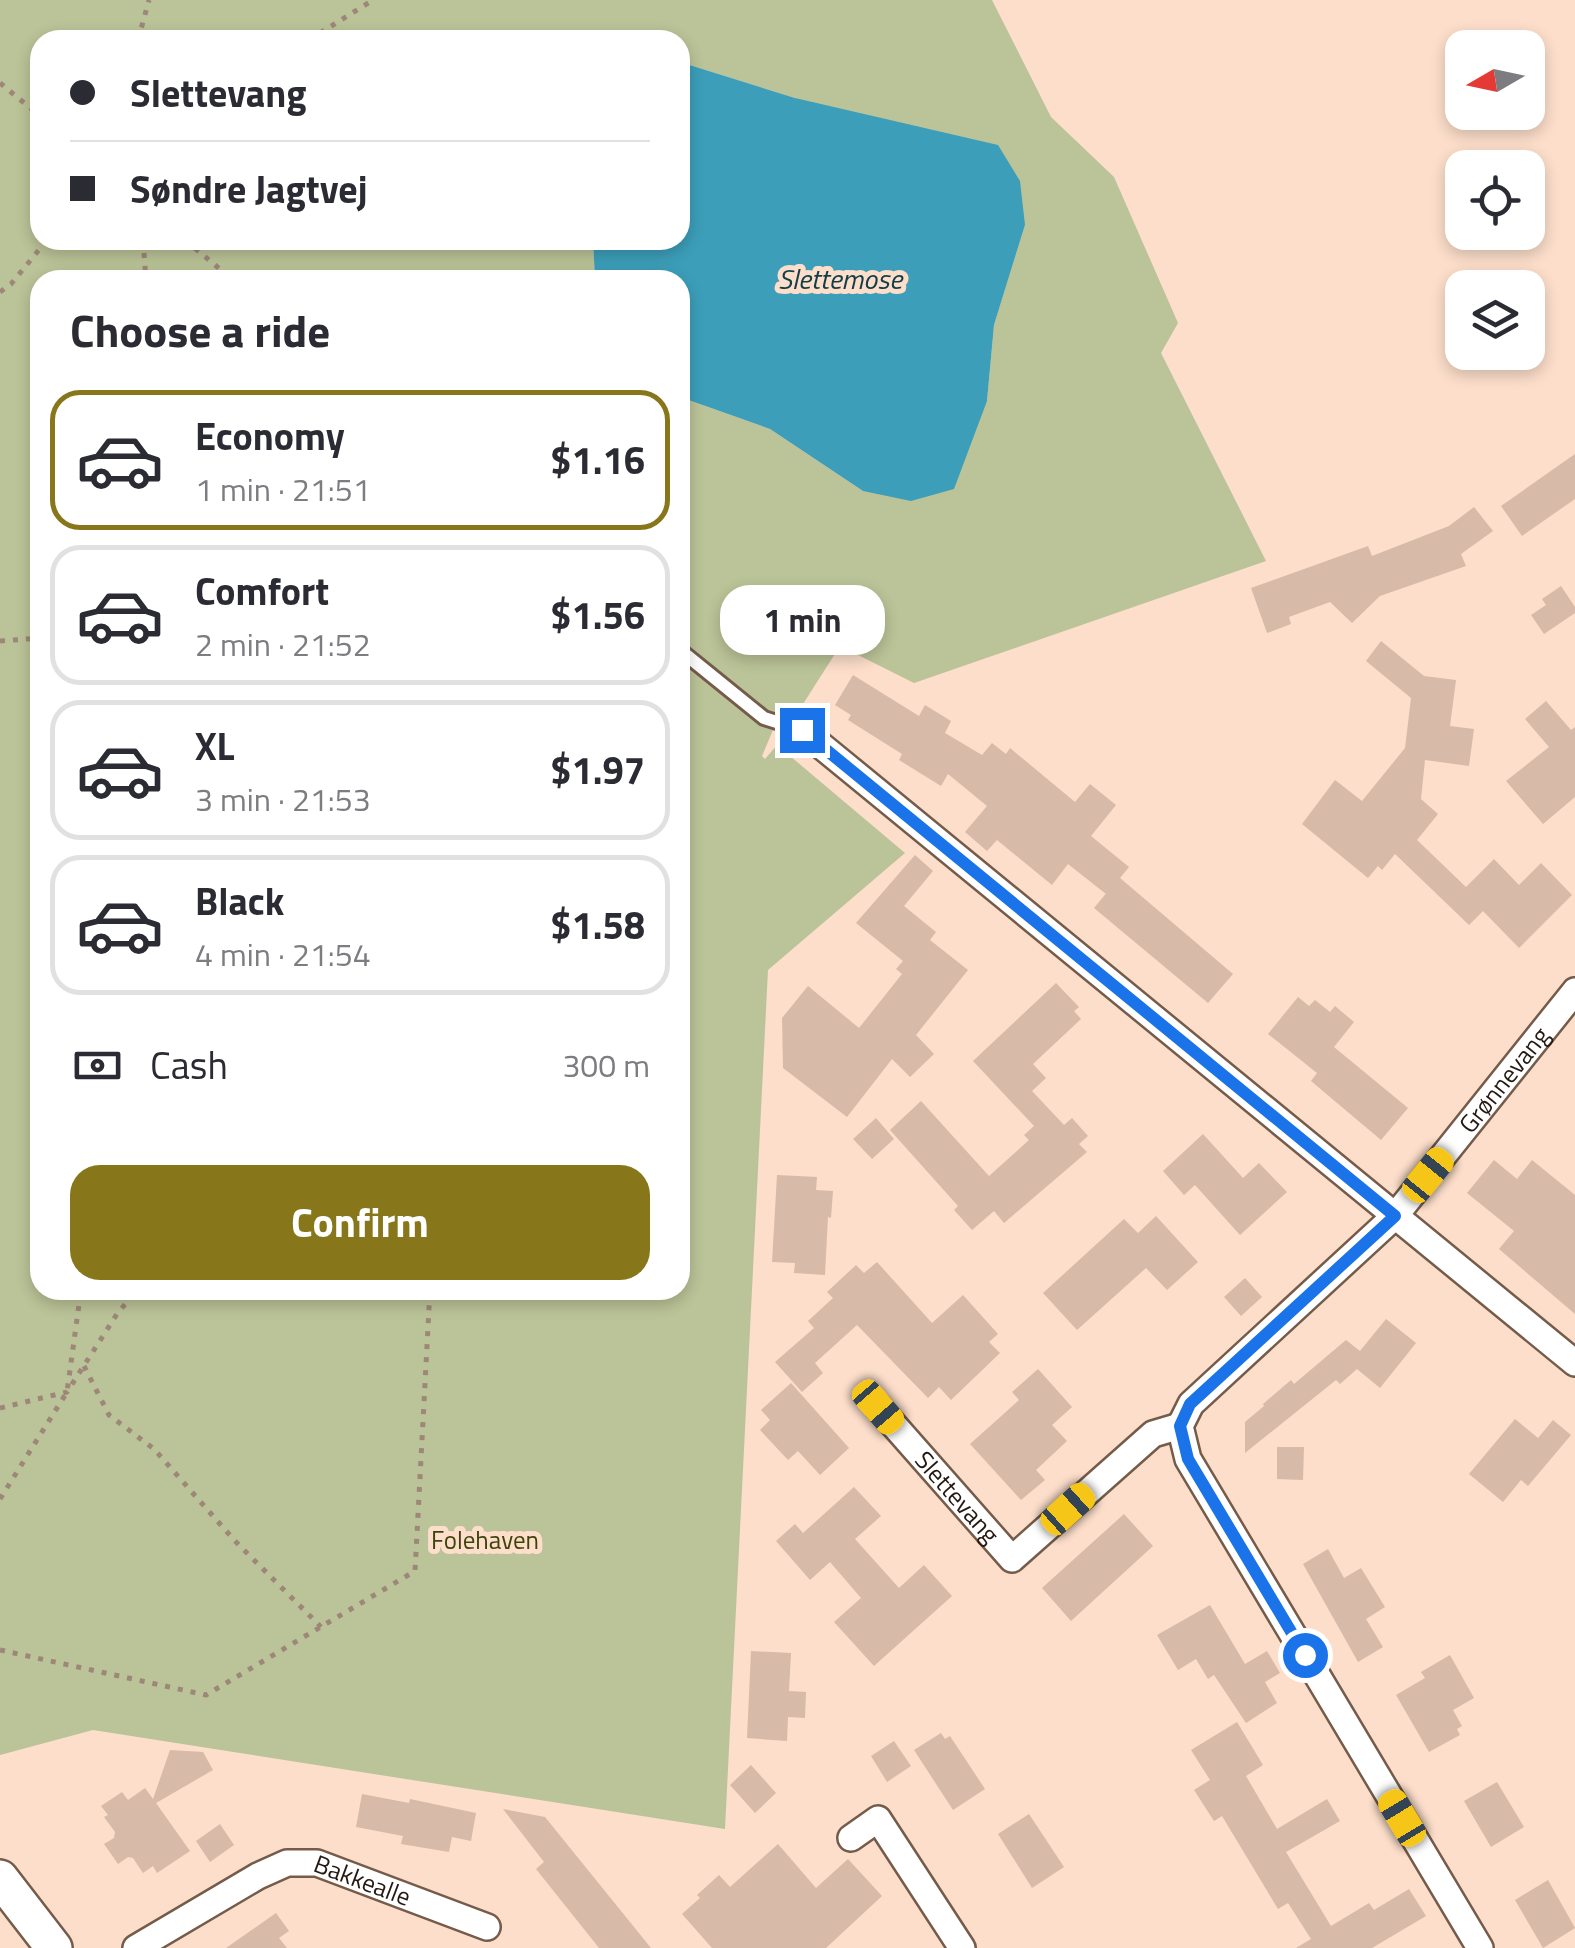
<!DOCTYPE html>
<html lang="en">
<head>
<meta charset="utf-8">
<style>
	body { margin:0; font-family:"Titillium Web",sans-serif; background:#f2f2f3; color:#2b2b33; height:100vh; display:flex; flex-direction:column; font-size:38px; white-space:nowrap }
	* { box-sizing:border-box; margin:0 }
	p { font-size:32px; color:#7c7c81 }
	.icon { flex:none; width:55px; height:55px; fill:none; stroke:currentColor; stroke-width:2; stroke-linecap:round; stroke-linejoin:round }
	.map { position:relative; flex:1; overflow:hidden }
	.side { position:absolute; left:30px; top:270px; width:660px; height:1030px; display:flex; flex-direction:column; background:#fff; border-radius:30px; box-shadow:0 5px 15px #0003 }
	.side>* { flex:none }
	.banner { position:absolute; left:30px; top:30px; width:660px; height:220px; border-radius:30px; box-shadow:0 5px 15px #0003; display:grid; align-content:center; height:220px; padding:0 40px; background:#fff }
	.needle { width:65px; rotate:261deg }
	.fabs { position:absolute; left:1445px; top:30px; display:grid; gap:20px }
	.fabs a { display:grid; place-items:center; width:100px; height:100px; border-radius:20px; background:#fff; box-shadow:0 5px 15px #0003; font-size:50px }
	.end { position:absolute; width:45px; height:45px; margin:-22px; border:12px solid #1a73e8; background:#fff; box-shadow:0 0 0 5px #fff }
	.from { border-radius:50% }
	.bubble { position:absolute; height:70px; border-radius:30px; background:#fff; box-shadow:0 5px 15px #0003; font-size:32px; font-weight:700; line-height:70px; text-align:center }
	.car { position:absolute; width:30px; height:60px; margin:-30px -15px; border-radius:12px; box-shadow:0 0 8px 2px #0007; background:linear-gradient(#f5c518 24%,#345 0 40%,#f5c518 0 76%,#345 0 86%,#f5c518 0) }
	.banner b { display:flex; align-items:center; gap:35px; height:95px; font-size:38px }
	.banner b+b { border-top:2px solid #e1e1e2 }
	.banner i { width:25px; height:25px; background:#2b2b33 }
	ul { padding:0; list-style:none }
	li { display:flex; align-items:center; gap:30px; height:140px; margin:0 20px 15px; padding:0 20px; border:5px solid #e1e1e2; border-radius:30px }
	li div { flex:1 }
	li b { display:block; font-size:38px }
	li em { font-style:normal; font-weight:700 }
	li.selected { border-color:#88761a }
	li>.icon { width:90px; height:90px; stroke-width:1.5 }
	h2 { padding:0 40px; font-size:45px; line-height:120px }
	.pay { display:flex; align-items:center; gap:25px; height:110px; padding:0 40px; font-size:38px }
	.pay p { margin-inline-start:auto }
	.primary-button { display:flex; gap:20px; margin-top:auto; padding:20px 40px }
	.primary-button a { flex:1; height:115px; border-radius:30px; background:#88761a; color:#fff; font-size:40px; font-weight:700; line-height:115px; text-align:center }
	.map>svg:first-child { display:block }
	.green { fill:#bbc398; fill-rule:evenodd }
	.water { fill:#3c9eb9 }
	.building { fill:#d7baa7 }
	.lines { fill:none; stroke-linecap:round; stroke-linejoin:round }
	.service-casing { stroke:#745b4a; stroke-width:18 }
	.minor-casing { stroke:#745b4a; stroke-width:30 }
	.secondary-casing { stroke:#745b4a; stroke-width:40 }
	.path { stroke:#9d8779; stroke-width:5; stroke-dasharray:5 8; stroke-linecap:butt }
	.service { stroke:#fff; stroke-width:12 }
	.minor { stroke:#fff; stroke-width:25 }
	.secondary { stroke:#fff; stroke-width:35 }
	.route { stroke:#1a73e8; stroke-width:12 }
	.labels { text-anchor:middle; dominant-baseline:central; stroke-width:10; stroke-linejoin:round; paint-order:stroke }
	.street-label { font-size:25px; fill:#241912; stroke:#fcdeca }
	.park-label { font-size:25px; fill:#3d440b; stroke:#fcdeca }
	.water-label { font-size:28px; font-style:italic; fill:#113d49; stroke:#fcdeca }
</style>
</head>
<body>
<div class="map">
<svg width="1575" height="1948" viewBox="0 0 1575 1948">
	<rect width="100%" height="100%" fill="#fcdeca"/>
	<!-- green -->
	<path class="green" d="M0,0H992L1051,117L1114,177L1178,323L1161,353L1266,561L914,683L840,646L796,715L783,706L762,756L765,759L777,745L905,853L768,970L725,1829L93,1730L0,1755ZM40,40H680V62L795,98L1025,225L994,325L987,401L863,491L770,429L680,397V1290H40V280H595L593,240H40Z"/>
	<!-- water -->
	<path class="water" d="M680,62L795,98L998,145L1020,181L1025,225L994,325L987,401L954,489L911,501L863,491L770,429L680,397V280H595L593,240H680Z"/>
	<!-- building -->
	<path class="building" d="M1575,454V499L1522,536L1501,506Z
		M1474,507L1493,531L1461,554L1466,566L1380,596L1352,623L1330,602L1289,617L1291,624L1267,633L1251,588L1368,546L1372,556L1449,526Z
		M1561,586L1575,607V613L1544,634L1531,615L1546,605L1542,599Z
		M1381,641L1424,676L1456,680L1450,726L1474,729L1469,766L1425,760L1421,799L1438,814L1417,840L1466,887L1494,859L1519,885L1541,863L1572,895L1519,948L1483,911L1469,925L1395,854L1382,870L1378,866L1368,878L1302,824L1335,780L1362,801L1405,748L1411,698L1366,661Z
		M853,675L919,716L925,705L951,721L945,733L982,755L992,743L1006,754L1010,748L1075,802L1090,784L1116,805L1091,836L1129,867L1120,878L1233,974L1208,1003L1094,908L1118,879L1106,894L1068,864L1052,885L997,840L987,851L965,832L987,806L948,774L941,786L899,760L902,754L848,720L851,715L835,705Z
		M1546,701L1571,730L1575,727V797L1543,824L1506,781L1549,747L1525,719Z
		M915,855L933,871L904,906L936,932L930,940L968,970L916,1035L934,1054L910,1077L892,1059L847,1117L783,1068L782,1018L808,986L859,1028L902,974L896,969L903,961L856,923Z
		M1056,983L1079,1007L1074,1011L1081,1019L1033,1064L1046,1078L1032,1091L1064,1125L1072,1118L1088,1136L1079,1144L1087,1152L1004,1223L994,1211L972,1230L954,1210L958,1206L890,1130L921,1101L989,1176L1029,1140L1024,1135L1034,1126L973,1061Z
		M1298,997L1309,1006L1315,1000L1330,1012L1335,1006L1354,1022L1334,1047L1408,1108L1381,1140L1311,1081L1317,1073L1268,1034Z
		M876,1118L894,1139L872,1159L853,1139Z
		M1203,1134L1243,1178L1259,1163L1287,1192L1240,1235L1195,1185L1184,1195L1163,1171Z
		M1494,1160L1517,1179L1532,1160L1575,1195V1314L1499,1249L1514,1231L1467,1193Z
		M777,1175L817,1177L816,1190L833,1191L831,1218L828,1217L825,1275L794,1273L795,1263L772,1262Z
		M1156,1216L1198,1262L1167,1290L1146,1268L1077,1330L1043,1293L1124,1219L1138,1233Z
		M877,1262L932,1323L963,1295L998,1334L989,1342L1000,1353L951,1400L939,1387L928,1398L857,1325L815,1363L823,1373L802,1392L775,1362L814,1328L808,1321L833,1298L827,1292L856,1265L864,1273Z
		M1245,1278L1262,1297L1241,1316L1224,1297Z
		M1386,1319L1416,1343L1380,1388L1357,1369L1340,1384L1336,1380L1245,1453V1422L1264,1406L1263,1404L1291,1380L1294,1384L1346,1340L1360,1351Z
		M1038,1369L1072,1407L1052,1425L1067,1441L1036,1470L1045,1480L1021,1500L970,1444L1019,1400L1012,1392Z
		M791,1383L849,1448L820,1475L798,1451L788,1460L760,1430L770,1420L761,1410Z
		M1515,1419L1538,1438L1553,1420L1571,1435L1528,1486L1521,1480L1503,1502L1469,1474Z
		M1277,1447H1304L1303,1480L1277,1479Z
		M854,1487L881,1516L855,1539L899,1588L924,1565L952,1596L874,1666L834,1622L861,1598L830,1562L810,1580L776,1541L795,1524L803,1533Z
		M1124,1514L1153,1546L1071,1621L1042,1588Z
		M1328,1549L1344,1578L1361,1568L1385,1607L1366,1619L1383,1647L1358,1662L1303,1564Z
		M1210,1605L1245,1664L1267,1651L1280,1673L1265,1682L1277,1703L1246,1723L1214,1675L1208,1679L1196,1659L1178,1670L1157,1635Z
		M751,1651L791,1653L789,1691L806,1692L805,1718L788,1717L787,1741L747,1738Z
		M1450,1655L1474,1698L1453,1710L1462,1726L1457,1729L1460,1735L1429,1752L1396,1695L1425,1678L1421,1672Z
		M1237,1722L1263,1765L1246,1776L1277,1829L1327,1799L1340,1821L1286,1852L1331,1926L1369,1903L1374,1910L1409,1889L1426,1916L1372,1948H1296L1311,1939L1288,1903L1278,1909L1222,1816L1214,1821L1194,1790L1210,1780L1191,1750Z
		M941,1733L945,1739L950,1736L985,1789L953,1810L914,1750Z
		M894,1741L911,1766L887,1782L871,1756Z
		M170,1750L203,1752L213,1770L156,1803L190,1851L157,1873L153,1866L143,1873L133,1858L128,1857L118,1864L104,1844L114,1838L115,1832L104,1817L108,1815L101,1806L122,1792L128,1800L145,1788L153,1799Z
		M751,1765L776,1793L755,1813L730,1785Z
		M1497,1782L1524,1827L1491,1847L1464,1801Z
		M362,1794L409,1803L410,1799L476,1813L471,1841L452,1837L449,1852L401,1844L403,1836L356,1827Z
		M503,1809L545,1817L651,1948H599L536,1869L544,1862Z
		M1029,1814L1064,1867L1032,1888L998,1834Z
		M220,1824L234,1845L210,1862L196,1841Z
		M778,1844L816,1888L848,1859L882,1896L826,1948H712L682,1914L700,1898L697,1895L719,1875L730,1887Z
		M1548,1880L1575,1928L1543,1948L1515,1900Z
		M276,1913L289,1931L279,1938L287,1948H226Z"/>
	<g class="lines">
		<defs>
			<path id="service" d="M680,650L764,718L802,730"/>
			<g id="minor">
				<path d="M802,730L1575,1363"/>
				<path id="s1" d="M878,1407L1012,1559L1153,1434L1180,1426"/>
				<path d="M851,1838L878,1819L962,1948"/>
				<path id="s2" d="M136,1948L258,1876L287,1863H317L487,1927"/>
				<path id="s3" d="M1480,1948L1188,1459L1180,1426L1191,1404L1395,1216L1575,991"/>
			</g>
			<path id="secondary" d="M0,1878L54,1948"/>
		</defs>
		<!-- service casing -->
		<use href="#service" class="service-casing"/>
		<!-- minor casing -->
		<use href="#minor" class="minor-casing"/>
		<!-- secondary casing -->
		<use href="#secondary" class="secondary-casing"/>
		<!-- path -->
		<path class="path" d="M138,40L149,0
			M309,40L373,0
			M0,83L40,116
			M143,240L146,280
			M185,240L233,280
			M0,292L11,284L47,240
			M0,641L40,638
			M84,1366L109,1415L154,1449L235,1541L321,1627
			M0,1408L67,1392L117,1314L137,1290
			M0,1499L67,1392L81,1290
			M0,1650L206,1695L415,1571L430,1290"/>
		<!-- service -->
		<use href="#service" class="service"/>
		<!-- minor -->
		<use href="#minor" class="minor"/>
		<!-- secondary -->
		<use href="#secondary" class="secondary"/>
	</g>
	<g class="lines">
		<!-- route -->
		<path class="route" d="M802,730L1395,1216L1190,1404L1180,1426L1188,1459L1305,1655"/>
	</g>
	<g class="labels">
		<!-- street labels -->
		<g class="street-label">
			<text stroke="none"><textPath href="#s3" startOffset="1080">Grønnevang</textPath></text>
			<text stroke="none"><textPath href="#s1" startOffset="120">Slettevang</textPath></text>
			<text stroke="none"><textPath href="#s2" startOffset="252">Bakkealle</textPath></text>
		</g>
		<!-- park labels -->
		<g class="park-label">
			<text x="485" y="1540">Folehaven</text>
		</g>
		<!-- water labels -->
		<g class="water-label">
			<text x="840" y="278">Slettemose</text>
		</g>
	</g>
</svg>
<div class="fabs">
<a><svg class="needle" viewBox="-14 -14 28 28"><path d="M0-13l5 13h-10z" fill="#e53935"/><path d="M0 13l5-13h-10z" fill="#7c7c81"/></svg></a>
<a><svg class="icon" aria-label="locate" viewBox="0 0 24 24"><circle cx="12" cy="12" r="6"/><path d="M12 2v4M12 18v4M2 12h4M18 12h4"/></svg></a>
<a><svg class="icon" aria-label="layers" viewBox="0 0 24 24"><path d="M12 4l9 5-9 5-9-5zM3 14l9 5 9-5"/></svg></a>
</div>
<i class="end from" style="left:1305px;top:1655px"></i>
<i class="end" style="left:802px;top:730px"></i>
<div class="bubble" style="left:720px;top:585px;width:165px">1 min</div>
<i class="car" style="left:1428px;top:1175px;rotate:39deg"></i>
<i class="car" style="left:878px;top:1407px;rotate:139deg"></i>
<i class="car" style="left:1068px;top:1509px;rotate:48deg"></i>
<i class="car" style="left:1402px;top:1818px;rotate:329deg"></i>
<div class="banner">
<b><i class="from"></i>Slettevang</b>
<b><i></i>Søndre Jagtvej</b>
</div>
<section class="side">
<h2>Choose a ride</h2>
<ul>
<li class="selected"><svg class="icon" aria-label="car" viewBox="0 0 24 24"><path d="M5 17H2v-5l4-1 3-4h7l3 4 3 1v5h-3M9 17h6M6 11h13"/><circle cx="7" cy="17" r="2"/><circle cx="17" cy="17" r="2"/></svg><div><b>Economy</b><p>1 min · 21:51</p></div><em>$1.16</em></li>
<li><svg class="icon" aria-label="car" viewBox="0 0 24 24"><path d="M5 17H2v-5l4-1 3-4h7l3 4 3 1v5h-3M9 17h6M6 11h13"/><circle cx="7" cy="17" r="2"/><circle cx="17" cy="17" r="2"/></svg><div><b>Comfort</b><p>2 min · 21:52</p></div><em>$1.56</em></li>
<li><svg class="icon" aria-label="car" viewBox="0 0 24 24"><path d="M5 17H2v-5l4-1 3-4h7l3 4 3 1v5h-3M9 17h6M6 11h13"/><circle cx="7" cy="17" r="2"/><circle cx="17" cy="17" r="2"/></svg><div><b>XL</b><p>3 min · 21:53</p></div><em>$1.97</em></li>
<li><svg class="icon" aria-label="car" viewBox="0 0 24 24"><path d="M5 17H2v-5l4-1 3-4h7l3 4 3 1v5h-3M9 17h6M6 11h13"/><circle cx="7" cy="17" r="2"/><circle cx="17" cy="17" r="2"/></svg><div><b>Black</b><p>4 min · 21:54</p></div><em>$1.58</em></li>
</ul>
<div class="pay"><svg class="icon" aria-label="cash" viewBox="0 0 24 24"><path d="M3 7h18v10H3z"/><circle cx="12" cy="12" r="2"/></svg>Cash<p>300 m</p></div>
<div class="primary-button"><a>Confirm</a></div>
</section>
</div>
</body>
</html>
